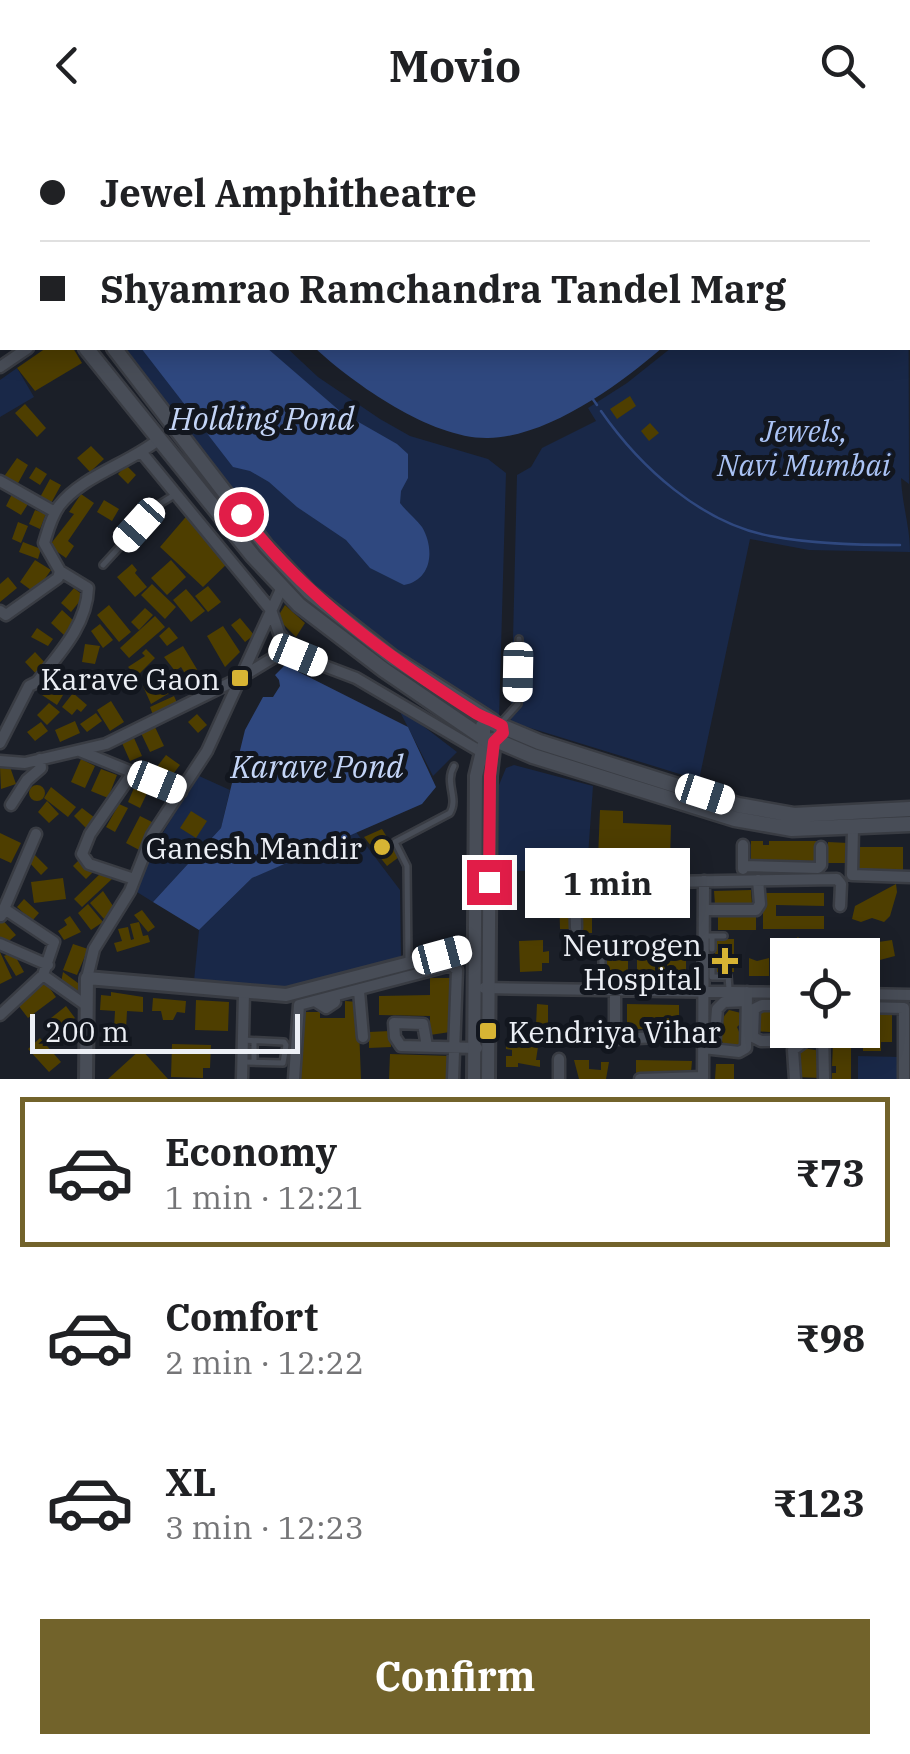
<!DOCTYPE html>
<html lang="en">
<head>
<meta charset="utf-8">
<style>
	body { margin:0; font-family:"IBM Plex Serif",serif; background:#f2f2f2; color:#202124; height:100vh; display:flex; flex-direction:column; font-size:38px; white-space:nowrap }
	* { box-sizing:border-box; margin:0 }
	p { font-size:32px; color:#757577 }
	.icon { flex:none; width:55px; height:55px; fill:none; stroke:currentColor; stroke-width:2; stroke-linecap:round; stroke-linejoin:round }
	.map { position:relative; height:949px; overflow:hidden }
	.sheet { display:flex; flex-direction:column; background:#fff; flex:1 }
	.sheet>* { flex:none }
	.banner { position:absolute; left:0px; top:0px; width:910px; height:220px; box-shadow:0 5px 25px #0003; display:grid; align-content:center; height:220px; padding:0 40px; background:#fff }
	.fabs { position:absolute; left:770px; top:808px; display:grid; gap:20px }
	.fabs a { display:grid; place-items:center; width:110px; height:110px; border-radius:0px; background:#fff; box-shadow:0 5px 25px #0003; font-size:50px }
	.scale { position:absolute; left:30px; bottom:25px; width:270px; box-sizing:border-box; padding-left:10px; border:5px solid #eceff5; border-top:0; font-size:28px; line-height:35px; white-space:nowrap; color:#eceff5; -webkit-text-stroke:8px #12161e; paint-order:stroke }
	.end { position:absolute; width:45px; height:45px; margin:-22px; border:12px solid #e11d48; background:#fff; box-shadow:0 0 0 5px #fff }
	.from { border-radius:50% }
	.bubble { position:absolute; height:70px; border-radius:0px; background:#fff; box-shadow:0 5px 25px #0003; font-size:32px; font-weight:700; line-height:70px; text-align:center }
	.car { position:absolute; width:30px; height:60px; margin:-30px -15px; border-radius:12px; box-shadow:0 0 8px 2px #0007; background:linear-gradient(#fff 24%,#345 0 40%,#fff 0 76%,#345 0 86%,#fff 0) }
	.banner b { display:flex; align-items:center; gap:35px; height:95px; font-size:38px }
	.banner b+b { border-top:2px solid #e0e0e0 }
	.banner i { width:25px; height:25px; background:#202124 }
	ul { padding:18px 0 0; list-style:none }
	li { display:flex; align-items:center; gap:30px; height:150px; margin:0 20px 15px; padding:0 20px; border:5px solid transparent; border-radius:0px }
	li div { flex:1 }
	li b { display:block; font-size:38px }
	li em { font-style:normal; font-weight:700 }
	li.on { border-color:#72632b }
	li>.icon { width:90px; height:90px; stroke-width:1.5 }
	.primary-button { display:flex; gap:20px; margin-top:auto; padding:20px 40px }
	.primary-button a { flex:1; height:115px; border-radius:0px; background:#72632b; color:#fff; font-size:40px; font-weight:700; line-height:115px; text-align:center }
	header { display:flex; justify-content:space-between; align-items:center; height:130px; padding:0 40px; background:#fff; font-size:45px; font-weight:700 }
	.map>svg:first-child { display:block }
	.green { fill:#192848 }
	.water { fill:#2f487f }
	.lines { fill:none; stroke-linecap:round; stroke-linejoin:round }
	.stream { stroke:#2f487f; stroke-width:2.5 }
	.building { fill:#4e3e00 }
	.service-casing { stroke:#393c43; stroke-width:10 }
	.minor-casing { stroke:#393c43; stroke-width:15 }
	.tertiary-casing { stroke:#393c43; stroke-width:18 }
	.secondary-casing { stroke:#393c43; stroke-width:19 }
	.primary-casing { stroke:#393c43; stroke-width:20 }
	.service { stroke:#484d57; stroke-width:5 }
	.minor { stroke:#484d57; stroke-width:10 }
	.tertiary { stroke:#484d57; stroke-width:12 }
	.secondary { stroke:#484d57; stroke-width:14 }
	.primary { stroke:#5c76ac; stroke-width:15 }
	.route { stroke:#e11d48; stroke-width:12 }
	.poi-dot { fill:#d7b434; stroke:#12161e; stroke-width:4 }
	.labels { text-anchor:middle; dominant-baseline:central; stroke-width:10; stroke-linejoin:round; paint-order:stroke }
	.park-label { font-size:30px; font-style:italic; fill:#aac3f5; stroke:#12161e }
	.poi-label { font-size:30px; fill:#eceff5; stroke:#12161e; text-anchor:end }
	.water-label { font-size:32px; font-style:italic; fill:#c4d5f7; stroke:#12161e }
</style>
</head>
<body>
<header><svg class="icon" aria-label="back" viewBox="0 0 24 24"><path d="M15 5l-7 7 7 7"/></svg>Movio<svg class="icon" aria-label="search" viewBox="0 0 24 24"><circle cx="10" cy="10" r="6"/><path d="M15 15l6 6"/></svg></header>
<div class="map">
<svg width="910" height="949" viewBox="0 0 910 949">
	<rect width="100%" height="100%" fill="#1b1f28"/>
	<!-- green -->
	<path class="green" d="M908,22L909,354L901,348C902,374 910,397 910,422L809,420L750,409L699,650L511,592L517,345L531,337L542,318L596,291L588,278L627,253L671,218H908Z
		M125,218H287L318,247L380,289L410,306L488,329L506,343L499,589L395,518L313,455L271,409Z
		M17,238L34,267L0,287V250Z
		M397,576L457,622L433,646Z
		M514,635L593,656L587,740L498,741L499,655L506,638Z
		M199,646L230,660L221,698L153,772L137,762C150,719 174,684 199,646Z
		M356,702L400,760L401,829L287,858L194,851L199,800L252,748Z
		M858,926L900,927V949H858Z"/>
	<!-- water -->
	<path class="water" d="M250,0H709L710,2H249Z
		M141,218H267L341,282L397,314L408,324V348L401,361L400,373C406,381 416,389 422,397C435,419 432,450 404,455L370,438L346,410L297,377L269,352L250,341L233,337Z
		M315,218H662C619,255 548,307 488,308C432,309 355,255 315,218Z
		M285,535L408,597L436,657L422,674L252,748L199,800L153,772L221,698L245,600L263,567H273L280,556L279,550L275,545Z"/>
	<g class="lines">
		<!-- stream -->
		<path class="stream" d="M592,268L597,275
			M601,281C640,337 701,393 770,406C813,414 857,415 900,415"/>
	</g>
	<!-- building -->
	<path class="building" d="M46,218H73L82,233L35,261L17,238Z
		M630,266L636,276L617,289L610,279Z
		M25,274L46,298L37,307L15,283Z
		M650,293L659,303L649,311L641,301Z
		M91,316L104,329L90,342L77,328Z
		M17,328L28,335L16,357L3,348Z
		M126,335L136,345L128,354L118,344Z
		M36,337L47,344L40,355L29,348Z
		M50,349L61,355L49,377L38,371Z
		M12,364L28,374L21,385L6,376Z
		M81,364L94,373L68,411L74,416L66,428L49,416L74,384L69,382Z
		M104,370L119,379L112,391L97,382Z
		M35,380L46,384L40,399L29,394Z
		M190,382L230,431L203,457L160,417Z
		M18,392L28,396L21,413L12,409Z
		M23,412L41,419L38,429L19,422Z
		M35,430L51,440L35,463L20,452Z
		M171,430L186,447L167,465L151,448Z
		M132,434L137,440L135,443L147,457L135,467L117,447Z
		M8,447L17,458L0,472V454Z
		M152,454L176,477L165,489L141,465Z
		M208,456L221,472L208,482L195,466Z
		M74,458L84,466L71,482L61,473Z
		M186,459L205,481L191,492L173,470Z
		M109,475L131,502L119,512L97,485Z
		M285,475L305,493L296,507L277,488Z
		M145,478L153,485L139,500L131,492Z
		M62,480L75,492L64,505L51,493Z
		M155,486L165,497L129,528L120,518Z
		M240,488L254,505L245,512L231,495Z
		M100,494L113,510L103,518L91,501Z
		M223,496L240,522L225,537L207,506Z
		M169,497L178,508L167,516L159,506Z
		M37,498L53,509L48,516L31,507Z
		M85,514L100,516L95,534L82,532Z
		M183,516L207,556L196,562L181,537L175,541L164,527Z
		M146,519L155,528L137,546L128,537L145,526L142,523Z
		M35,522L48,536L38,546L25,532Z
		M172,545L178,558L151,574L143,556Z
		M46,553L63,565L57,575L39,563Z
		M73,563L87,575L81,582L77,579L72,585L62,577Z
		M174,566L178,575L153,585L150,577Z
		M111,571L124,592L110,601L97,580Z
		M49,573L60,582L47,595L37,585Z
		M96,583L102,591L87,602L80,594Z
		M197,584L207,595L198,603L188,592Z
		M75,591L80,603L60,612L55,600Z
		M41,592L48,601L35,611L27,602Z
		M155,597L164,616L150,622L141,603Z
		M134,608L142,626L130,631L122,613Z
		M166,625L180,635L170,648L156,638Z
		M81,629L95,636L85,658L71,652Z
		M9,634L16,654L1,659L0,637Z
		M101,639L117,645L108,668L91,661Z
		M137,651L150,657L140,678L128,672Z
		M29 663a8 8 0 1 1 16 0a8 8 0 1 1-16 0Z
		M51,657L76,677L68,687L44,668Z
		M47,671L59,684L49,693L38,682Z
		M119,674L128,678L115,702L106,697Z
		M82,678L99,691L89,701L74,686Z
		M600,680L623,681V693L671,695L670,731L598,728Z
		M191,681L207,691L196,708L180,698Z
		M140,686L154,693L141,721L126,713Z
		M382,699L399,727L387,736L364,707Z
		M0,703L21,713L11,733L0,728Z
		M751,711H763V715H769V711H817V732L751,731Z
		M828,712L848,713V733H827Z
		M855,717H903V740H855Z
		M35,725L48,738L41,745L28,731Z
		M81,728L93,742L86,749L73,736Z
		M104,740L112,749L82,777L74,769Z
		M63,748L66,769L34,773L31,752Z
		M896,754L897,762L890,786L884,792L872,788L861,792L852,789L855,776Z
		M577,757H592V803H578Z
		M559,760H574V799H560Z
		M751,760L752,774H715L714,761Z
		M103,761L115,779L104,789L90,773Z
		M763,763H824V776L776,775V786H824V799H763Z
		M24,769L39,783L32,791L17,777Z
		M619,770H654L653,785H619Z
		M88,774L103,792L91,800L78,783Z
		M142,780L155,797L148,802L134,785Z
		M70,786L81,802L64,810L58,801L67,795L64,790Z
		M718,786L756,787V800H718Z
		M0,787L16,805L4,815L0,811Z
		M139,792L143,806L148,805L150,812L117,822L114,813L122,811L118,799L128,797L131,810L134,809L130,794Z
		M604,807H631V827H605L608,814H605Z
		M798,807L816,825H792L784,817Z
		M715,809H734V842H715Z
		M543,810V822L549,821V833H542V841L520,842L519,811Z
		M892,810L895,826L876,831L877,837L864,839L862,825H842L841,821L858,815Z
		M665,812H686V846H637V825H649V831H675V823L665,822Z
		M73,814L88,819L77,845L63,840Z
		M0,822L12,848L0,854Z
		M13,822L24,842L16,846L4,826Z
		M749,828L757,831L769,828V846H749Z
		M604,830H628V846H604Z
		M63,842L82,856L79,869L60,858Z
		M430,848H456L450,902L430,905V886L379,885V866L430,865Z
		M44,850L56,867L28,888L15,871Z
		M111,862L143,867V882L127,881L126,900L114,899L115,881L100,880L101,865L111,866Z
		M153,868L186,871L185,883L177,882L173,890H163L161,881H152Z
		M196,870L229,872L228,901L195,900Z
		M345,871L358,872L361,949H301V882H320V888H345Z
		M537,874L548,875V895H536Z
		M627,874L679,875V899H627Z
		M66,876L75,888L63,897L51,888Z
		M765,878H769V881L780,882V878H784V881H788V900H797V904L755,901L759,880H765Z
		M729,880L741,883L742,892L737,897L743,911L734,918L724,916L720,906L724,894L721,890Z
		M863,884L892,885V912H881V921H863Z
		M390,901L391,917L369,918V902Z
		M40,908L61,932L49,942L28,919Z
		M530,910H539L536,930H540V937L518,933V937H506V926H512V920L506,919V911H522L523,916H530Z
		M837,912L851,915V949H832V943H836V936H832L833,914Z
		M172,914L211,915L210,938H203V948L171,947Z
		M803,918L821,921V948L795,947V921Z
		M141,919L168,949H108Z
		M390,924L450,926V949H389Z
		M574,930H589V939L601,940V932H609L606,949H579Z
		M636,930L692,931L691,942L636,943Z
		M716,934H734V949H715Z"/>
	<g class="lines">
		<defs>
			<path id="service" d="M24,2L26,0
				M0,14H2
				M0,32L2,29
				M0,91L2,94
				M103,435L158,375L176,364
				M500,594L518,574L519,509
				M707,806H724
				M712,806V819
				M408,830L407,736L395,712L450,683C459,668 444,653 454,636
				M712,833V847H724
				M728,846L729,859
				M602,857V815
				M243,910L284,912L286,915L283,933L245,932
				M254,932V911"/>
			<path id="minor" d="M0,237L28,218
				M142,323L271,480L279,503L297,525
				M0,351L55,382
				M0,481L6,485L58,448L60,441L44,413C48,400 51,387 59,376C82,346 128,334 158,310
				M0,613L29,556L37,552C59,524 87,495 88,458L60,441
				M80,621L181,662
				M0,631L25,633L106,614L240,548L276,526L290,523L356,548L485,624
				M133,642L90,704L82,724L89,734L134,749
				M11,675L27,650L41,638L40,629
				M853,698L852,745L910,747
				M743,736L818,738L821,735V717
				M743,739V715
				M575,753L576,798
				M555,754L837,749L841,754L840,776
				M6,780L54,812L43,845L87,876
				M704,780H756L760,774L758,750
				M1,786L36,704
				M0,814L48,835
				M87,848L94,819L130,761L152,705L207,621L282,457
				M484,858L788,863
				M615,860V909L703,905
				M359,861L363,907
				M862,864L910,865
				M315,871L326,878L335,872V866
				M788,875H762L754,879L753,907L761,911L823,909
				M862,877L904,878V949
				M0,885L43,845
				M823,900L824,949
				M823,904H848
				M427,916L423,894L394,893L395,907L401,916L477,918
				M703,918L739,922L746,918L747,862
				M714,919L717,879L724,872L747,871
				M559,929V949
				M242,949L244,862
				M294,949L299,875L451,835L457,840L453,949
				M640,949L703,947
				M703,949L704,751
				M795,949L793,920L804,912"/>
			<path id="tertiary" d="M86,949L87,848L286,865L475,816
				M474,949L476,646L485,609
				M488,949L490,646L494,612"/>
			<path id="secondary" d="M86,218L253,426L299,475L384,540L488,611L500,609L501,596L488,592L483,596V606
				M114,218L266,416L309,462L392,527L492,591
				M501,596L539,612L738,675L794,685L910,679
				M498,611L533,626L735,689L792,699L910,694"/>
			<path id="primary" d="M180,2L182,0
				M205,2L207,0
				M0,171L2,169
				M0,196L2,195"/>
		</defs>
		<!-- service casing -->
		<use href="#service" class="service-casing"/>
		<!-- minor casing -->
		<use href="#minor" class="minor-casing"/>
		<!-- tertiary casing -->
		<use href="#tertiary" class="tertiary-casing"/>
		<!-- secondary casing -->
		<use href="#secondary" class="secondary-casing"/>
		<!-- primary casing -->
		<use href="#primary" class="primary-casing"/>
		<!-- service -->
		<use href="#service" class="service"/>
		<!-- minor -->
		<use href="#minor" class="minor"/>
		<!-- tertiary -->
		<use href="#tertiary" class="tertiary"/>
		<!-- secondary -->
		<use href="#secondary" class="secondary"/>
		<!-- primary -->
		<use href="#primary" class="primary"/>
	</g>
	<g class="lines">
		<!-- route -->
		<path class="route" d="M241,384C304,466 388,527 474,582C483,588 493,590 502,596L503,603L494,612L490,646L489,752"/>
	</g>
	<!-- markers -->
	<g class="poi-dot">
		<rect x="230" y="538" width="20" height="20" rx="5"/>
		<circle cx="382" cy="717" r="10"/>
		<path d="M720 816h10v10h10v10h-10v10h-10v-10h-10v-10h10z"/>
		<rect x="478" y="891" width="20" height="20" rx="5"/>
	</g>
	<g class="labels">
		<!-- park labels -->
		<g class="park-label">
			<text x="804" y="300">Jewels,<tspan x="804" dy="34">Navi Mumbai</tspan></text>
		</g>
		<!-- poi labels -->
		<g class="poi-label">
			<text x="220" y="548">Karave Gaon</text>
			<text x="362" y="717">Ganesh Mandir</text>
			<text x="702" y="814">Neurogen<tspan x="702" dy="34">Hospital</tspan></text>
			<text x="508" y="901" text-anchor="start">Kendriya Vihar</text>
		</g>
		<!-- water labels -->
		<g class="water-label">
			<text x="262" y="288">Holding Pond</text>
			<text x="317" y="636">Karave Pond</text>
		</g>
	</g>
</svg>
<div class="fabs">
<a><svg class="icon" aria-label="locate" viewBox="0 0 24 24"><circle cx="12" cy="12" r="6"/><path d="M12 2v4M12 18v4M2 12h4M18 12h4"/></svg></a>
</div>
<div class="scale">200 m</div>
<i class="end from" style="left:241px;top:384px"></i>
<i class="end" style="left:489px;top:752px"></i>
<div class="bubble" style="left:525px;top:718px;width:165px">1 min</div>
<i class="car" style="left:139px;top:395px;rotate:222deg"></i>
<i class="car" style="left:298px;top:525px;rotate:112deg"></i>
<i class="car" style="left:518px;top:542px;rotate:181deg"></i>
<i class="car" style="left:157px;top:652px;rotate:112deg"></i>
<i class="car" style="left:705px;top:664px;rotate:108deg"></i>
<i class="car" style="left:442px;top:825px;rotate:75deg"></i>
<div class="banner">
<b><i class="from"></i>Jewel Amphitheatre</b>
<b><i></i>Shyamrao Ramchandra Tandel Marg</b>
</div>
</div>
<section class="sheet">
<ul>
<li class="on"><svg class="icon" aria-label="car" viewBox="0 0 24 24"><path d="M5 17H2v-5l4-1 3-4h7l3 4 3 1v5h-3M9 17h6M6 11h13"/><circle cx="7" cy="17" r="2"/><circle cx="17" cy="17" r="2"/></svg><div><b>Economy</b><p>1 min · 12:21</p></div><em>₹73</em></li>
<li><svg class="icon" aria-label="car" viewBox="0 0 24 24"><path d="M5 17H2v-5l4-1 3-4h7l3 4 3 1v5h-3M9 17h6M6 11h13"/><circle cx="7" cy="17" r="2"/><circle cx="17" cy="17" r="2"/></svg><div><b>Comfort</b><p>2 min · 12:22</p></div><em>₹98</em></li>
<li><svg class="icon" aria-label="car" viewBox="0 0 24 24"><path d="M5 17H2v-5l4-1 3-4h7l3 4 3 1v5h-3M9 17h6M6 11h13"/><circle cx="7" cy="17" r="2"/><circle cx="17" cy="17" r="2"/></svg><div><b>XL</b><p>3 min · 12:23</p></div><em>₹123</em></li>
</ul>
<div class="primary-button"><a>Confirm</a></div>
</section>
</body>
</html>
